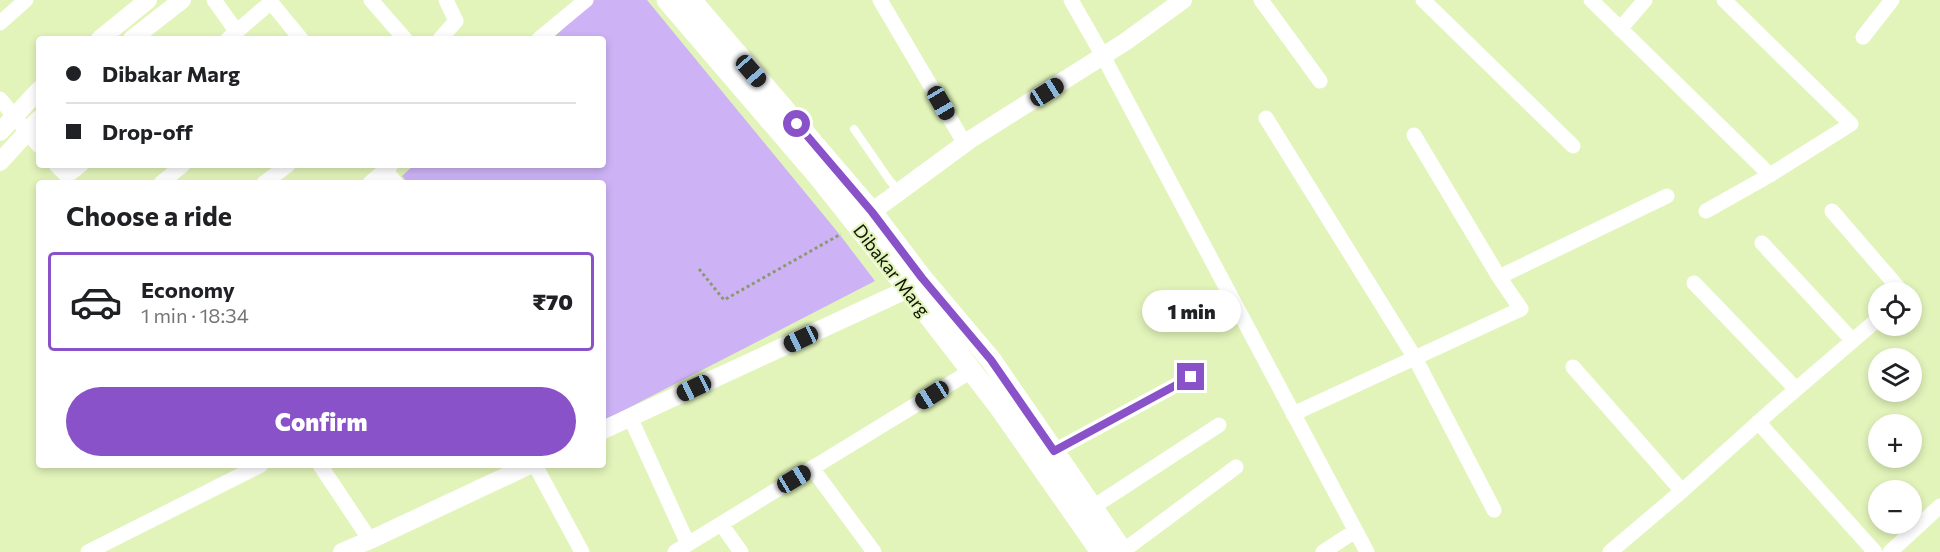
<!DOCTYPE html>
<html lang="en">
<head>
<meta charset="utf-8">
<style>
	body { margin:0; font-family:Commissioner,sans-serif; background:#f6f6f6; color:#202124; height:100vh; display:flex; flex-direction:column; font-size:22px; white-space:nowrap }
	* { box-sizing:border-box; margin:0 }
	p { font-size:20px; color:#757577 }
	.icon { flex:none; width:33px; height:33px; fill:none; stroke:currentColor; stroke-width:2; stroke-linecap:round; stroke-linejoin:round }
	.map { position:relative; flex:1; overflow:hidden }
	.sheet { position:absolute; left:36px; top:180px; width:570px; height:288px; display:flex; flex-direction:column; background:#fff; border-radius:6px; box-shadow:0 3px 9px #0003 }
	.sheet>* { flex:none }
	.top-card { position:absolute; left:36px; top:36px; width:570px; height:132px; border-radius:6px; box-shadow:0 3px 9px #0003; display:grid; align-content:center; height:132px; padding:0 30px; background:#fff }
	.fabs { position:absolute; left:1868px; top:282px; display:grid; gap:12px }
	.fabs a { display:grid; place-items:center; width:54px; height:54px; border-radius:50%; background:#fff; box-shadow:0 3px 9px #0003; font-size:30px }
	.end { position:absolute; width:27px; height:27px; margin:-14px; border:8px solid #8952c9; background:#fff; box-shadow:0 0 0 3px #fff }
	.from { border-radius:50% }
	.bubble { position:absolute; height:42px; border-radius:21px; background:#fff; box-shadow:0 3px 9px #0003; font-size:20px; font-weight:800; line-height:42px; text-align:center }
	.car { position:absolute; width:18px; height:36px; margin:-18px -9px; border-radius:8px; box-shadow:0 0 4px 2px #0007; background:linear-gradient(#222 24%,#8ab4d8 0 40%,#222 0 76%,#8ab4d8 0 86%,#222 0) }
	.top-card b { display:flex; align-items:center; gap:21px; height:57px; font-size:22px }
	.top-card b+b { border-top:2px solid #e0e0e0 }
	.top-card i { width:15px; height:15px; background:#202124 }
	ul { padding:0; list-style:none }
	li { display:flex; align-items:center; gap:18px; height:99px; margin:0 12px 9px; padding:0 18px; border:3px solid transparent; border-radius:6px }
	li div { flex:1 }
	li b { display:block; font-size:22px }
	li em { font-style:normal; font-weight:800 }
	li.selected { border-color:#8952c9 }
	li>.icon { width:54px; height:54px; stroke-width:1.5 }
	h2 { padding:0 30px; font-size:27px; line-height:72px }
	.button { display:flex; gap:12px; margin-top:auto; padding:12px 30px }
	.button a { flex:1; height:69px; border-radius:36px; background:#8952c9; color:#fff; font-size:24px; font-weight:800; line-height:69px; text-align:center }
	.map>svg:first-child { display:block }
	.green { fill:#cdb3f6 }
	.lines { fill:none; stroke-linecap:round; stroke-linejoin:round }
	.path { stroke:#8c996f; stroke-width:3; stroke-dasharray:3 3; stroke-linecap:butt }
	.service { stroke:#fff; stroke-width:8 }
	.minor { stroke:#fff; stroke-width:15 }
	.tertiary { stroke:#fff; stroke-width:18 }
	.secondary { stroke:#fff; stroke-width:21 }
	.route { stroke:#8952c9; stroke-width:8 }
	.labels { text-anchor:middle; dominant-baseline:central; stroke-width:4.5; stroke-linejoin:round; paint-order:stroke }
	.street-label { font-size:18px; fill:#0e1301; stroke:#e2f4ba }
</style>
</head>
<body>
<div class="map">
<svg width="1940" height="552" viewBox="0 0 1940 552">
	<rect width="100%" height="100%" fill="#e2f4ba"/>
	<!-- green -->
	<path class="green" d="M594,0H647L840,235L875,281L603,421V183H408L402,176L414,165H603V39H552Z"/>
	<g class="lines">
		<!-- path -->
		<path class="path" d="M699,269L724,300L841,234"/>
		<!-- service -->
		<path class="service" d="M854,129L890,181L899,191"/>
		<!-- minor -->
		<path class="minor" d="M214,0L237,32
			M269,0L301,39
			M371,0L405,39
			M880,0L965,144
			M1071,0L1103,56L1367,552
			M1261,0L1320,81
			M1423,0L1573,146
			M1591,0L1770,175
			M0,23L26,0
			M1620,29L1645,0
			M1863,37L1892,0
			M228,39L271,2
			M440,39L456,21L446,0
			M539,39L586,0
			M0,99L39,146
			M1266,118L1415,358L1494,510
			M56,165L64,173H71L81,165
			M385,170L396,183
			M161,183L183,165
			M264,183L288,165
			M370,183L391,165
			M1706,211L1770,175L1851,124L1724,0
			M1832,211L1902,292
			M1762,243L1853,341
			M1499,277L1667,196
			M1694,283L1796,389
			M1573,367L1682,491L1610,552
			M1293,414L1521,309L1499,277L1414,135
			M630,417L688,544L971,371
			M1758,422L1875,552
			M1054,451L1191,377
			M320,465L370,540
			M535,465L582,552
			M812,468L874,552
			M1682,491L1772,410L1878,319
			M1093,507L1219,425
			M721,524L741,552
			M1123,551L1236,467
			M88,552L261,465
			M675,552L688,544
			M1323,552L1355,531
			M1890,552L1940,506"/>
		<!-- tertiary -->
		<path class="tertiary" d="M100,39L148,0
			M132,39L182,0
			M0,132L39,90
			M0,162L39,119
			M862,219L971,139L1125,42L1183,0
			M603,430L908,289
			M342,552L370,540L530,465"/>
		<!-- secondary -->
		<path class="secondary" d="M667,0L818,176L908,289L998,405L1101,552
			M691,0L872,212L922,278L991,360L1123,552"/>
	</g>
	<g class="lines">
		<!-- route -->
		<path class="route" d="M797,124L872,212L922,278L991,360L1054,451L1191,377"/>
	</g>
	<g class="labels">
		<!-- street labels -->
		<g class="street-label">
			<text transform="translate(892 270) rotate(52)">Dibakar Marg</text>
		</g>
	</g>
</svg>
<div class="fabs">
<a><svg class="icon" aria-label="locate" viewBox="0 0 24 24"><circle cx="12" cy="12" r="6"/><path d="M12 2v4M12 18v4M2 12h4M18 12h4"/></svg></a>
<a><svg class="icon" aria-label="layers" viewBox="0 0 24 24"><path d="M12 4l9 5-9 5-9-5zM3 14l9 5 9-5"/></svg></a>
<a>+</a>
<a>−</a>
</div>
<i class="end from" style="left:797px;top:124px"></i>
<i class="end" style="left:1191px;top:377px"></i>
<div class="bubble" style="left:1142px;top:290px;width:99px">1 min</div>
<i class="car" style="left:751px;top:71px;rotate:139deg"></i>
<i class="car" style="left:1047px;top:92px;rotate:58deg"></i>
<i class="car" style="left:941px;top:103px;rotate:150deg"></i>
<i class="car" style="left:801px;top:339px;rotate:245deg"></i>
<i class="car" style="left:694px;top:388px;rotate:245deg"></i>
<i class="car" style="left:932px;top:395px;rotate:238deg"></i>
<i class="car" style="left:794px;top:479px;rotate:59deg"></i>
<div class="top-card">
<b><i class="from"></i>Dibakar Marg</b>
<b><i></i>Drop-off</b>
</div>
<section class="sheet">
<h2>Choose a ride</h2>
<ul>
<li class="selected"><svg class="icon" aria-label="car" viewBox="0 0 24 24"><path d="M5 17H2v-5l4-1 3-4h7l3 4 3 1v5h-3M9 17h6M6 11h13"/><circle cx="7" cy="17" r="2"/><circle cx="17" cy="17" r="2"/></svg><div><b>Economy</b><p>1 min · 18:34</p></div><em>₹70</em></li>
</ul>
<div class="button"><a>Confirm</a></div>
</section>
</div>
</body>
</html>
